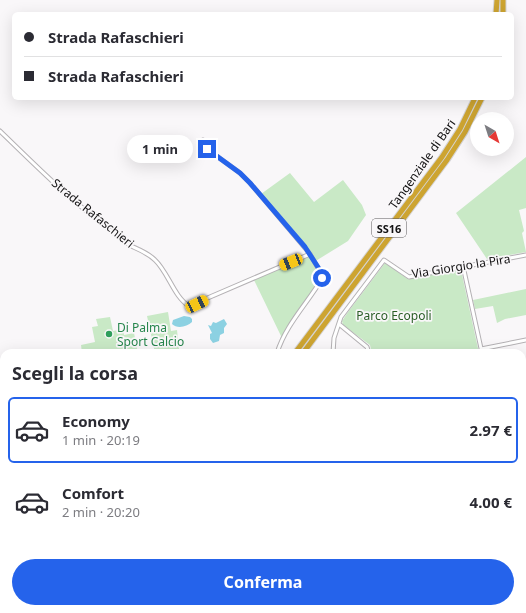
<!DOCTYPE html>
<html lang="it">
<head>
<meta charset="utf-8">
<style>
	body { margin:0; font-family:"Noto Sans",sans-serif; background:#f7f7f7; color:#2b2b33; height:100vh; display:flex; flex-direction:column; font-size:15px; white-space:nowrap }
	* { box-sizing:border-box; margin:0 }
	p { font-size:13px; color:#7c7c81 }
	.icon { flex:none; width:22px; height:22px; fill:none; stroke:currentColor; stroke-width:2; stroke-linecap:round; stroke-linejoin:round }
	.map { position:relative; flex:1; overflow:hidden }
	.drawer { position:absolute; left:0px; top:349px; width:526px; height:264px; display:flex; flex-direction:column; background:#fff; border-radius:12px 12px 0 0; box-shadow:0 4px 16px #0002 }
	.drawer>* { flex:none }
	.guide { position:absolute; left:12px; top:12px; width:502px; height:88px; border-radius:6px; box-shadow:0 4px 16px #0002; display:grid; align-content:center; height:88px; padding:0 12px; background:#fff }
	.needle { width:26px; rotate:141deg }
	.controls { position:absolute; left:470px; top:112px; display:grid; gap:8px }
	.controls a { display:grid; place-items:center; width:44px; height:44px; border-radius:50%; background:#fff; box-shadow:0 4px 16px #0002; font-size:20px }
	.end { position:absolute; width:18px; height:18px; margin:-9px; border:5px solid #2563eb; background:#fff; box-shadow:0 0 0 2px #fff }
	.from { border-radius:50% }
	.bubble { position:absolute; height:28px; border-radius:14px; background:#fff; box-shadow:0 4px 16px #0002; font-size:13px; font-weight:700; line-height:28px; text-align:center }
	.car { position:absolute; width:12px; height:24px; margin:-12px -6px; border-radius:5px; box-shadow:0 0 3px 1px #0007; background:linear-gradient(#f5c518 24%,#345 0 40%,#f5c518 0 76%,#345 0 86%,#f5c518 0) }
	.guide b { display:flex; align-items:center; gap:14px; height:38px; font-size:15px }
	.guide b+b { border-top:1px solid #e1e1e2 }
	.guide i { width:10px; height:10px; background:#2b2b33 }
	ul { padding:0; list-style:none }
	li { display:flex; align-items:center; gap:12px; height:66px; margin:0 8px 6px; padding:0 4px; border:2px solid transparent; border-radius:6px }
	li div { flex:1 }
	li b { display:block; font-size:15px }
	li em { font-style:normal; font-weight:700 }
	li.active { border-color:#2563eb }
	li>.icon { width:36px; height:36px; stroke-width:1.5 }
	h2 { padding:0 12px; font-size:18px; line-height:48px }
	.primary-button { display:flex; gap:8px; margin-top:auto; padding:8px 12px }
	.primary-button a { flex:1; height:46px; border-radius:24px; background:#2563eb; color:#fff; font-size:16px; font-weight:700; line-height:46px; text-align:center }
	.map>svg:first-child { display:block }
	.green { fill:#c9e9c6 }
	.water { fill:#8cd1e2 }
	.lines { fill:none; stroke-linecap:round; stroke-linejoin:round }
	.street-casing { stroke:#b4b1b4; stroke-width:5 }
	.secondary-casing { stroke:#b4b1b4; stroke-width:6 }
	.highway-casing { stroke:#d5d4d5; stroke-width:7 }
	.street { stroke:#fff; stroke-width:3 }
	.secondary { stroke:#fff; stroke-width:4 }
	.highway { stroke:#cda431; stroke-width:5 }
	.route { stroke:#2563eb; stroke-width:5 }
	.leisure-dot { fill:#2e9e5b; stroke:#f9f7f9; stroke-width:1.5 }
	.labels { text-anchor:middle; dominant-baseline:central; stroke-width:3.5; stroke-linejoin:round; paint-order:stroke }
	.shield { fill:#f9f7f9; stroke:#585758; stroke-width:1 }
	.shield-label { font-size:11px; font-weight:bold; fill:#131213 }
	.street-label { font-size:12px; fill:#131213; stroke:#f9f7f9 }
	.park-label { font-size:12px; fill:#2a5e26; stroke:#f9f7f9 }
	.leisure-label { font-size:12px; fill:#27864d; stroke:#f9f7f9; text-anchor:start }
</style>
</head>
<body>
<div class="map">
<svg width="526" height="613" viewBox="0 0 526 613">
	<rect width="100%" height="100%" fill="#f9f7f9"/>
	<!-- green -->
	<path class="green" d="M526,157V208L519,210L524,231L522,233L526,252L487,259L456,213Z
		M290,173L314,202L343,180L362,205L366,215L348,241L314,262L323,277L297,314L279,346L281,336L254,280L312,254L261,194Z
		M385,263L408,279L461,270L479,353H372L370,345L343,325L342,321L348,312Z
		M526,289V315L505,319L497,323L493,306L475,309L473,300Z
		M168,312L171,331L177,330L179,349L155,353L147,316Z
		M110,317L113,331L123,329L124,335L134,333L138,353H82L81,345L95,342L92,327L98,326L96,319Z
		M129,609H164L161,613H126Z"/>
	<!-- water -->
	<path class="water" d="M184,316L190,317L192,319V322C187,327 177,329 172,324L173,320Z
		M224,319L227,324L224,328V333L220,335L219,341L213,343L210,339V334L212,333L208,325L211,326L213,322L216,323Z"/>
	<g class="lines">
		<defs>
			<path id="street" d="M0,131C32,162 64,194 100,222C110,230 120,239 131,246C140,250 148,253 155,260C168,272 174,297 189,306L310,254L323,277C308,303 286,324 277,353
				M203,140L204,144L207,149L240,173L250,183L310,254
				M463,266L482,353
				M339,324L367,347L369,353
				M481,349L526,340
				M333,353L334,338L341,317L384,260L409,277L526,255
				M0,403L4,405
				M522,443L526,442
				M522,550L526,549
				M0,562L4,561
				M526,601V602
				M227,609L228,613
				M333,609L334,613
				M424,609L425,613
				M179,613L198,609"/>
			<path id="secondary" d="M522,484L526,483
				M522,490L526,489
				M522,496L526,495
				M0,591L4,590"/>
			<path id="highway" d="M496,14L497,0
				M503,14V0
				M295,353L442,157L460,129L475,98
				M303,353L447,160L465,132L482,98
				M0,602H4
				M32,609L35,613
				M40,613L41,609
				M99,613L102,609
				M108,613L113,609"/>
		</defs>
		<!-- street casing -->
		<use href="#street" class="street-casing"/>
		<!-- secondary casing -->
		<use href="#secondary" class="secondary-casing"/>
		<!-- highway casing -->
		<use href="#highway" class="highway-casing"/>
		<!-- street -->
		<use href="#street" class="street"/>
		<!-- secondary -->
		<use href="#secondary" class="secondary"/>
		<!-- highway -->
		<use href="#highway" class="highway"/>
	</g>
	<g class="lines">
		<!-- route -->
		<path class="route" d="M207,149L240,173L250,183L305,247L323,275L322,278"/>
	</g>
	<!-- markers -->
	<circle class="leisure-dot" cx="109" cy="334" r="4"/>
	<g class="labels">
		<!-- shield labels -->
		<rect class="shield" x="372" y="219" width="34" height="18" rx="3"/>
		<g class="shield-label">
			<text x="389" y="228">SS16</text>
		</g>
		<!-- street labels -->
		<g class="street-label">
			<text transform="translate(422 164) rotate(-55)">Tangenziale di Bari</text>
			<text transform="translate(93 213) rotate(39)">Strada Rafaschieri</text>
			<text transform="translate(461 266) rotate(-9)">Via Giorgio la Pira</text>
		</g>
		<!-- park labels -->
		<g class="park-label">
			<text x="394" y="315">Parco Ecopoli</text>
		</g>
		<!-- leisure labels -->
		<g class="leisure-label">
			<text x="117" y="327">Di Palma<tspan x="117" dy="14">Sport Calcio</tspan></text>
		</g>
	</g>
</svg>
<div class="controls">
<a><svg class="needle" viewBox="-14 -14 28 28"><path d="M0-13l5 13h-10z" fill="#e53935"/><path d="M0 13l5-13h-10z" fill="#7c7c81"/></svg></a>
</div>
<i class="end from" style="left:322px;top:278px"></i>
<i class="end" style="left:207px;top:149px"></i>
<div class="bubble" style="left:127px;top:135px;width:66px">1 min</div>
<i class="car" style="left:291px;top:262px;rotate:248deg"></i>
<i class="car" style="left:197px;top:304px;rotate:65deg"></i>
<div class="guide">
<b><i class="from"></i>Strada Rafaschieri</b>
<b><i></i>Strada Rafaschieri</b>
</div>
<section class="drawer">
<h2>Scegli la corsa</h2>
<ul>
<li class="active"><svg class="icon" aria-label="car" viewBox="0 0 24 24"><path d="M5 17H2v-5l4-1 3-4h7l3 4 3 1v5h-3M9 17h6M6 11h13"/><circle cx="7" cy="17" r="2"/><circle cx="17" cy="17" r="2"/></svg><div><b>Economy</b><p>1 min · 20:19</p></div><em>2.97 €</em></li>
<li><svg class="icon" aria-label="car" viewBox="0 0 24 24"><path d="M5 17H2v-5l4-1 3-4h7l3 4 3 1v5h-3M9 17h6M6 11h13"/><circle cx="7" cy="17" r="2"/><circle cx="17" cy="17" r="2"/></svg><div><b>Comfort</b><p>2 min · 20:20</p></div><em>4.00 €</em></li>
</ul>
<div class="primary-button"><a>Conferma</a></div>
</section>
</div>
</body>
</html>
